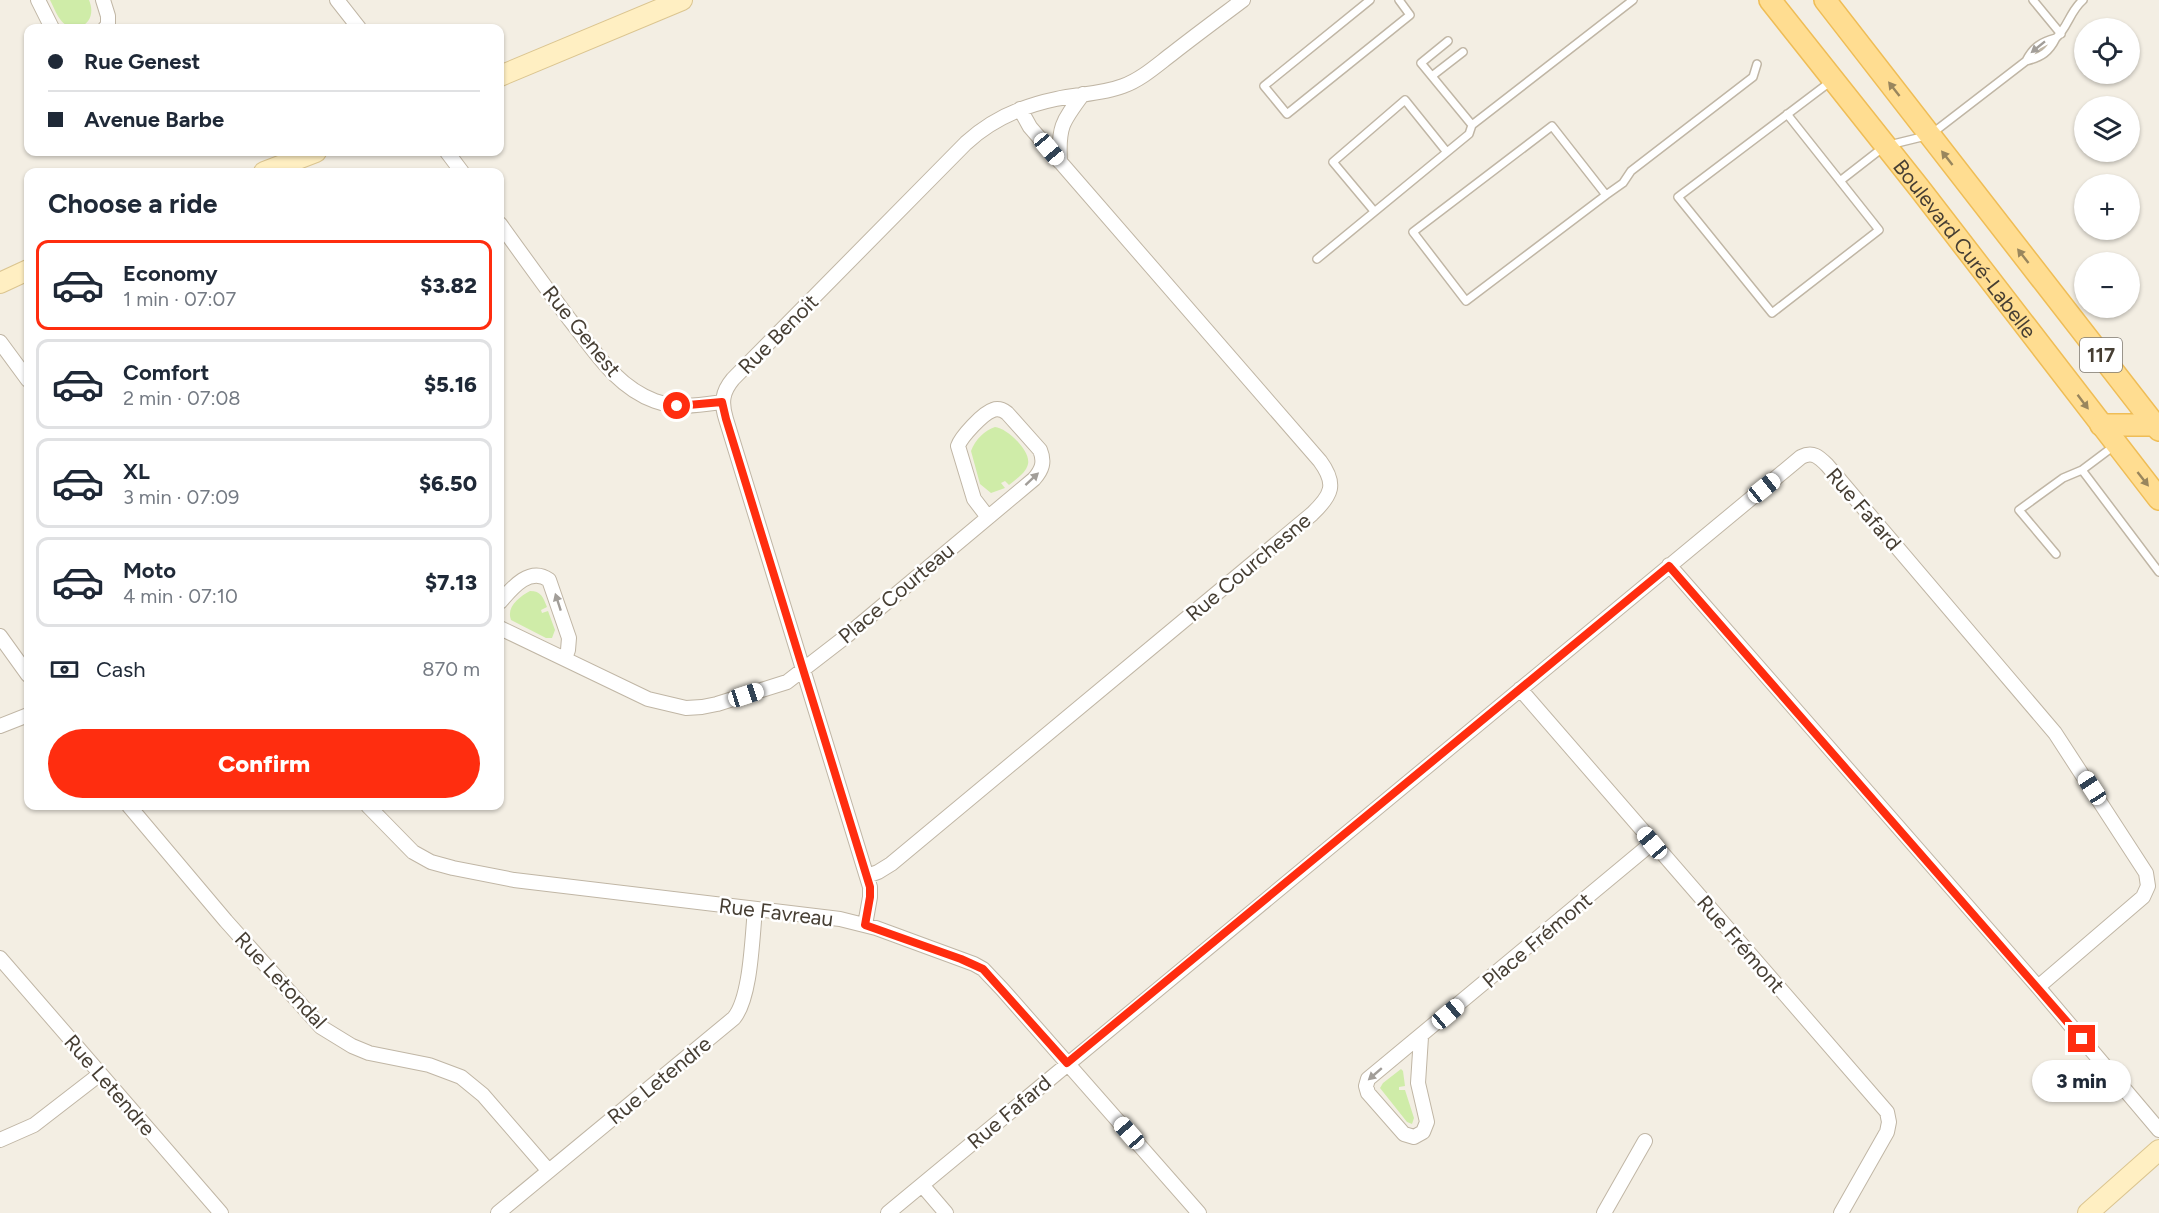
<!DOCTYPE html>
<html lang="en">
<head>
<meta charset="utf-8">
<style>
	body { margin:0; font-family:Figtree,sans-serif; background:#f6f6f7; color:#1f2937; height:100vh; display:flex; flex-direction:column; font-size:22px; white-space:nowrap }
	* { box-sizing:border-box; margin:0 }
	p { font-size:20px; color:#747a83 }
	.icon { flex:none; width:33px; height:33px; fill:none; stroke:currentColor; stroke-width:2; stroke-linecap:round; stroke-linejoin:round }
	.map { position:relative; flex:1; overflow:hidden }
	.panel { position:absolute; left:24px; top:168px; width:480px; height:642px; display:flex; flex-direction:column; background:#fff; border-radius:12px; box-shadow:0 2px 4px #0004 }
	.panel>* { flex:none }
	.banner { position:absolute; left:24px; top:24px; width:480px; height:132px; border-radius:12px; box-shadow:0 2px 4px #0004; display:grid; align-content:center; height:132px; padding:0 24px; background:#fff }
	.tools { position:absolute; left:2074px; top:18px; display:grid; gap:12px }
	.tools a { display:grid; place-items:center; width:66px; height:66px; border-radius:50%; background:#fff; box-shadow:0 2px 4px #0004; font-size:30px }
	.end { position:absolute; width:27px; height:27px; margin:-14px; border:8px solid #ff2d0f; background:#fff; box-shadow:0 0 0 3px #fff }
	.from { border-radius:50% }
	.bubble { position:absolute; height:42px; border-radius:21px; background:#fff; box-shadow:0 2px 4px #0004; font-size:20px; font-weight:800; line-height:42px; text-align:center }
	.car { position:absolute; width:18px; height:36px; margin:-18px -9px; border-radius:8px; box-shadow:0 0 4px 2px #0007; background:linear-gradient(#fff 24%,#345 0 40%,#fff 0 76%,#345 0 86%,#fff 0) }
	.banner b { display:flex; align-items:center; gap:21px; height:57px; font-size:22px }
	.banner b+b { border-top:2px solid #e0e1e3 }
	.banner i { width:15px; height:15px; background:#1f2937 }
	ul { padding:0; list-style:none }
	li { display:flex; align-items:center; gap:18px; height:90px; margin:0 12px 9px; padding:0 12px; border:3px solid #e0e1e3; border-radius:12px }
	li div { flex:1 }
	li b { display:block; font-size:22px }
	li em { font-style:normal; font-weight:800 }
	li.selected { border-color:#ff2d0f }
	li>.icon { width:54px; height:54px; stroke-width:1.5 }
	h2 { padding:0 24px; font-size:27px; line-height:72px }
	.pay { display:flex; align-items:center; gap:15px; height:66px; padding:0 24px; font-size:22px }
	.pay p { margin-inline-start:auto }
	.action { display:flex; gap:12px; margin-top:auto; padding:12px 24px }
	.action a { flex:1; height:69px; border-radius:36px; background:#ff2d0f; color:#fff; font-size:24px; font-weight:800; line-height:69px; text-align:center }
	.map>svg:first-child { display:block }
	.green { fill:#cfeca8 }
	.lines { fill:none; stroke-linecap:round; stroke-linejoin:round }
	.lane-casing { stroke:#c0b6a5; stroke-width:10 }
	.street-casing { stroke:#c0b6a5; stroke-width:16 }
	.secondary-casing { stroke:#dbc590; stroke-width:22 }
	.primary-casing { stroke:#efbd56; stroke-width:24 }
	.lane { stroke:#fff; stroke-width:7 }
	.street { stroke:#fff; stroke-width:14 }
	.secondary { stroke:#ffefc2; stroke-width:20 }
	.primary { stroke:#ffdd91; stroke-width:21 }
	.oneway { fill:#a29e99 }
	.oneway2 { fill:#99865d }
	.route { stroke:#ff2d0f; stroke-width:8 }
	.labels { text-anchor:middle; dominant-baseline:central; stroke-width:5; stroke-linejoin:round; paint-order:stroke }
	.shield { fill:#fff; stroke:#7e7870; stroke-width:1.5 }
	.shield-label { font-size:20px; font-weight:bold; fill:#463e33 }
	.street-label { font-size:21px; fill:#463e33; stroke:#fff }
</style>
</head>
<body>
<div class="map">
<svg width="2159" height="1213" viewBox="0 0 2159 1213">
	<rect width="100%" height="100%" fill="#f3eee3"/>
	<!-- green -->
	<path class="green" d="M50,0H89C94,12 91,23 79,28C61,29 57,14 50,0Z
		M995,427C1007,428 1031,451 1028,464C1026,473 1016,479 1009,485L1005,481L1001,483L1005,488L991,493L980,484L971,451C975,440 985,430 995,427Z
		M530,591C541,591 543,597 547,607L541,610L542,613L548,611L555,630L552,638H546L511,620C506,607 519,597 530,591Z
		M1401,1069L1403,1071L1405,1086L1399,1087V1090H1405L1414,1118L1412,1124L1407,1122L1380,1088L1383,1083Z"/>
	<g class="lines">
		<defs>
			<path id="lane" d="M1370,0L1264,86L1287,114L1410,15L1399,0
				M2033,0L2061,34
				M2056,38C2068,27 2070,11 2083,0
				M1448,41L1421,63L1472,125
				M1432,76L1463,52
				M1787,114L1879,230L1772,313L1678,197L1830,82
				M1840,181L1885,146L1930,135L2026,61C2042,57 2049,52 2056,38C2041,42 2033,47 2026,61
				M1606,195L1466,301L1413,232L1552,126L1606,195L1623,183L1631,171L1753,77L1757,64
				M1374,211L1333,162L1405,100L1446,151
				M1317,259L1469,134L1472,125L1633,0
				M2082,470L2159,572
				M2056,554L2019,510L2063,478L2082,470L2114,446"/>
			<path id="street" d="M38,0L52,28
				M103,0L108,16V26L105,28
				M337,0L359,28
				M447,152L462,172
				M1060,162C1058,127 1062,122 1083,94
				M500,224C523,256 546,288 570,320C594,350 616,387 655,401C677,409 700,405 722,402
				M0,342L28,380
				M1669,565L2038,987L2159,1130
				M500,602C512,588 530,566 549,580L569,638L568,650L565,658
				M500,628L648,699L686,708L702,707L717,704L787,682L844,638L1034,479C1042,470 1045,462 1040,450L1007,413C1003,410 998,408 993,410C983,413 961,437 958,446L974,499L987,516
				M0,636L28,675
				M1520,689L1887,1112L1889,1122L1887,1132L1841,1213
				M0,726L28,715
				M129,806L226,921L321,1027L352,1046L369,1053L429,1065L461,1077L483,1095L548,1170
				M368,806L413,852L431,862L453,868L514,880L840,919L876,928L974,964L983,969L1002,989L1199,1213
				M867,876L878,872L891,864L1312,514C1332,495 1337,484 1320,461L1049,149L1030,127L1020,109
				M865,925L870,897V887L726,419C721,403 722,392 733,379L966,143C992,119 1022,106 1056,99C1078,94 1102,94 1123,86C1142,79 1157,65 1173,53C1196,35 1219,18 1243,0
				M0,958L221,1213
				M1421,1037L1418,1083L1427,1122L1423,1132L1414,1137L1404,1134L1368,1093L1366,1086L1368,1079L1652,843
				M0,1140L34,1125L100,1074
				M922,1185L946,1213
				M498,1213L734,1018C751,997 752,938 755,910
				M888,1213L1801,457C1813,451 1819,457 1827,465L2055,733L2146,873L2148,886L2143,897L2038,987
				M1604,1213L1645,1141"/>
			<path id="secondary" d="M500,76L682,0
				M264,172L316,152
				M0,283L28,270
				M2088,1213L2159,1150"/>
			<g id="primary">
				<path id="s1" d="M1770,0L1920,189L2159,499"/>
				<path d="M1825,0L2159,430"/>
				<path d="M2101,425H2155"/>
			</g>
		</defs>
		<!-- lane casing -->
		<use href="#lane" class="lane-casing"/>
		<!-- street casing -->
		<use href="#street" class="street-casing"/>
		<!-- secondary casing -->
		<use href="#secondary" class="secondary-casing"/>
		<!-- primary casing -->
		<use href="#primary" class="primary-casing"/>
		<!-- lane -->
		<use href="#lane" class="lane"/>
		<!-- street -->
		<use href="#street" class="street"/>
		<!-- secondary -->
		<use href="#secondary" class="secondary"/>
		<!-- primary -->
		<use href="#primary" class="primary"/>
	</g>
	<!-- one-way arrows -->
	<defs><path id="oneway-solid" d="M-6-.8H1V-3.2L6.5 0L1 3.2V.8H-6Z" transform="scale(1.5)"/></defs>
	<g class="oneway">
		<use href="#oneway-solid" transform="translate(2038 47) rotate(141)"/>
		<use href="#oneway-solid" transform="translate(1032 479) rotate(-43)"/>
		<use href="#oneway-solid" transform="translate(558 602) rotate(-108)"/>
		<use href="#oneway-solid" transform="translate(1375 1074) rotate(139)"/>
	</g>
	<g class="oneway2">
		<use href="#oneway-solid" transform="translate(1894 89) rotate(-128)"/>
		<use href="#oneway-solid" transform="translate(1947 158) rotate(-128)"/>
		<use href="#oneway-solid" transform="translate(2023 256) rotate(-128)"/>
		<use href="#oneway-solid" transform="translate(2083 402) rotate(53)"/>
		<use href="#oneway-solid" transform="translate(2143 479) rotate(52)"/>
	</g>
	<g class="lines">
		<!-- route -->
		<path class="route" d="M677,406L722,402L726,419L870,887V897L865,925L961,959L983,969L1067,1063L1669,566L2082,1039"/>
	</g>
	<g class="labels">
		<!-- shield labels -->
		<rect class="shield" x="2080" y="338" width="42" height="34" rx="4.5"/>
		<g class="shield-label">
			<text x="2101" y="355">117</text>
		</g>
		<!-- street labels -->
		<g class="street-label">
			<text stroke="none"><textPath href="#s1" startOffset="316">Boulevard Curé-Labelle</textPath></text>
			<text transform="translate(582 331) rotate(51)">Rue Genest</text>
			<text transform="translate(778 334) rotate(-45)">Rue Benoit</text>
			<text transform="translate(1864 509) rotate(49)">Rue Fafard</text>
			<text transform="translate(1248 567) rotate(-40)">Rue Courchesne</text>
			<text transform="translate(896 593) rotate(-40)">Place Courteau</text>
			<text transform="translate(776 912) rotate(7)">Rue Favreau</text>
			<text transform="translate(1537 940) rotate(-40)">Place Frémont</text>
			<text transform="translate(1741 944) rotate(49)">Rue Frémont</text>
			<text transform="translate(281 980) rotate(47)">Rue Letondal</text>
			<text transform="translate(659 1080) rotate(-39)">Rue Letendre</text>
			<text transform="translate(110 1085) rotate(49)">Rue Letendre</text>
			<text transform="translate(1009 1112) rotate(-40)">Rue Fafard</text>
		</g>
	</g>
</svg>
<div class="tools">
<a><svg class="icon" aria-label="locate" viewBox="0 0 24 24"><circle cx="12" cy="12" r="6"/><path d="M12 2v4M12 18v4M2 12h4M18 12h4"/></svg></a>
<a><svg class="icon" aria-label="layers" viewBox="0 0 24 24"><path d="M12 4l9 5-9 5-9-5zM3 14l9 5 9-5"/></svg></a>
<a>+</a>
<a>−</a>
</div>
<i class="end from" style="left:677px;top:406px"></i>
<i class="end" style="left:2082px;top:1039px"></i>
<div class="bubble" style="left:2032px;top:1060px;width:99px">3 min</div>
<i class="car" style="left:1049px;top:149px;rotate:140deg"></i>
<i class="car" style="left:1764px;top:488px;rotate:51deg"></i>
<i class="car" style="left:746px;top:695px;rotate:72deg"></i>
<i class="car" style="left:2092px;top:788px;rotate:327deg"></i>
<i class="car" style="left:1652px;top:843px;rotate:320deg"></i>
<i class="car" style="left:1448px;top:1014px;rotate:50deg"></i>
<i class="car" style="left:1129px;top:1133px;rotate:319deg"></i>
<div class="banner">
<b><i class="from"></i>Rue Genest</b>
<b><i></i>Avenue Barbe</b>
</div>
<section class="panel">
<h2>Choose a ride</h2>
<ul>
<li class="selected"><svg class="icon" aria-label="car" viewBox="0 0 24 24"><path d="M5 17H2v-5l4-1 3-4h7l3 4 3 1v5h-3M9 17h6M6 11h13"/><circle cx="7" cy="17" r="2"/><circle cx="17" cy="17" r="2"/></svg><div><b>Economy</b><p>1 min · 07:07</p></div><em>$3.82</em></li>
<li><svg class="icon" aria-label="car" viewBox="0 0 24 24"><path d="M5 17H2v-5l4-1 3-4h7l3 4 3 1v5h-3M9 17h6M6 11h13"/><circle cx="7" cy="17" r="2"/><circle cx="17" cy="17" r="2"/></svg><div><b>Comfort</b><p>2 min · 07:08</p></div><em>$5.16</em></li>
<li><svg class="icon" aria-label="car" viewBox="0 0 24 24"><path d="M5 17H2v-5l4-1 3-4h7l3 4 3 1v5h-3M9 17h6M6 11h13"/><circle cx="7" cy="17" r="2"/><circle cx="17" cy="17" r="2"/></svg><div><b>XL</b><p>3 min · 07:09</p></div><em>$6.50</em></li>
<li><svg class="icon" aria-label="car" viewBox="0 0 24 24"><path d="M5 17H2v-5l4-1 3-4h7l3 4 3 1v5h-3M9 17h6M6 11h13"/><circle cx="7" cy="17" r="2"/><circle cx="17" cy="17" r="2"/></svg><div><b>Moto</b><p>4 min · 07:10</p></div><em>$7.13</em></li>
</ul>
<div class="pay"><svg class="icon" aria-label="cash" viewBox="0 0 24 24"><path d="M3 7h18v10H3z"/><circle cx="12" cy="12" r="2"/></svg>Cash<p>870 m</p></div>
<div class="action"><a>Confirm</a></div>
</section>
</div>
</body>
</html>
